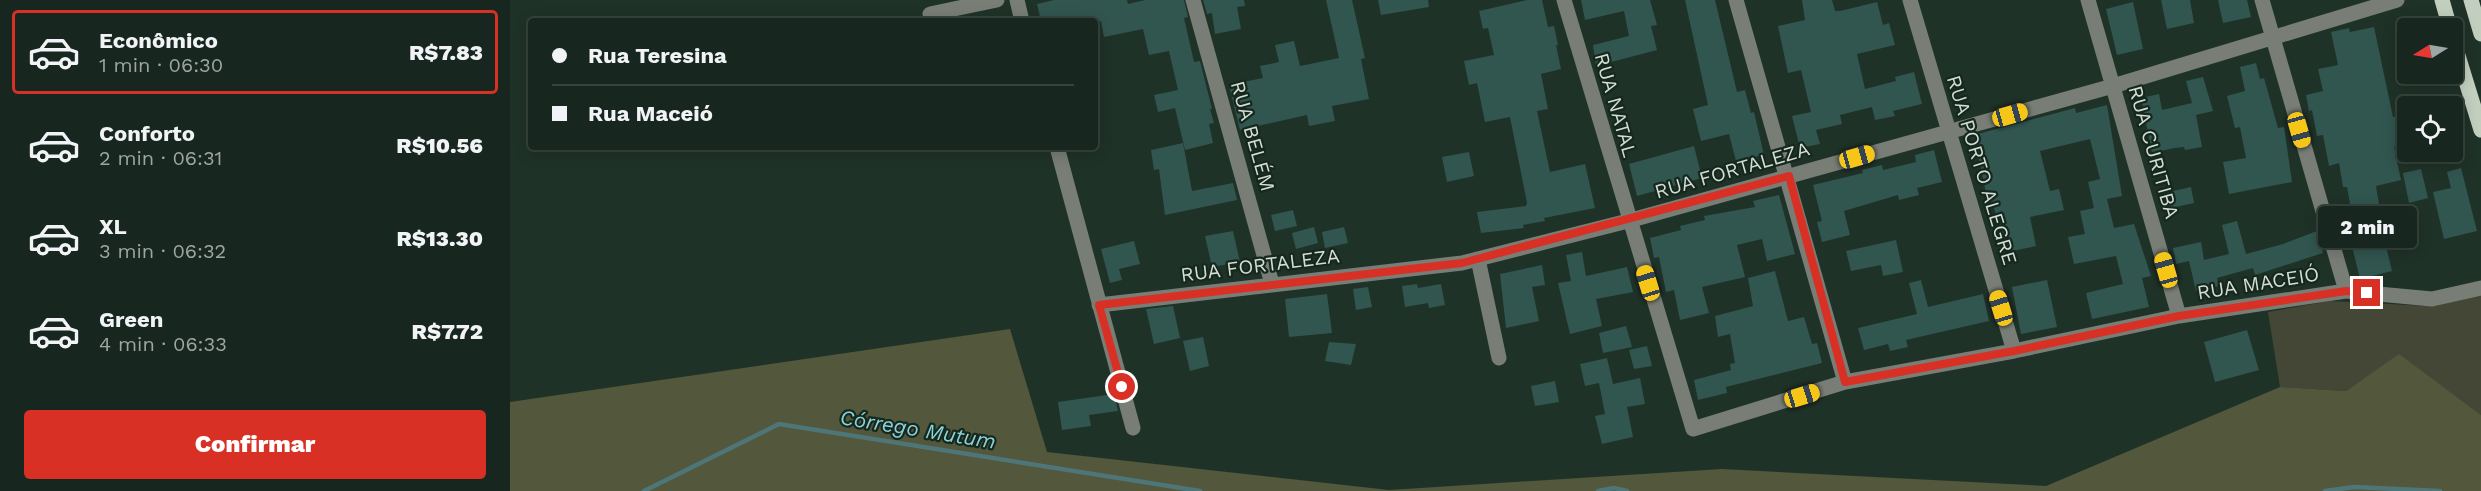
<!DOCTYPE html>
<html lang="pt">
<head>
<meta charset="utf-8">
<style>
	body { margin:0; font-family:"Work Sans",sans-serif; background:#202e27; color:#f1f3f6; height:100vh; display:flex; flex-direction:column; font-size:22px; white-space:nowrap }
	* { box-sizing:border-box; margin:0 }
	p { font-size:20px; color:#9ea5a4 }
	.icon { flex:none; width:33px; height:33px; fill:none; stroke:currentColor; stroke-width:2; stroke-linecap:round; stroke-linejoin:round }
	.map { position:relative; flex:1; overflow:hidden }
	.drawer { display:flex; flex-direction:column; background:#17261e; width:510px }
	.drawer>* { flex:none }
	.guide { position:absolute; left:18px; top:18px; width:570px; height:132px; border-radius:6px; box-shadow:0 3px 15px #0003,0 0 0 2px #36433c; display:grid; align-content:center; height:132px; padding:0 24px; background:#17261e }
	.needle { width:39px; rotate:259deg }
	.buttons { position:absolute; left:1887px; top:18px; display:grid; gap:12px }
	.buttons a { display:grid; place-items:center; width:66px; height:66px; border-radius:6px; background:#17261e; box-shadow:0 3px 15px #0003,0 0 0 2px #36433c; font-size:30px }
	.end { position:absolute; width:27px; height:27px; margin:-14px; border:8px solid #d93025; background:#fff; box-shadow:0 0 0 3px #fff }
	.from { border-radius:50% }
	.bubble { position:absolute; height:42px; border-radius:6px; background:#17261e; box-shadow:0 3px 15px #0003,0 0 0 2px #36433c; font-size:20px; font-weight:800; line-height:42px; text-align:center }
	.car { position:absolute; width:18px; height:36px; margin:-18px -9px; border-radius:8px; box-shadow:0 0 4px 2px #0007; background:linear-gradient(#f5c518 24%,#345 0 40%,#f5c518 0 76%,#345 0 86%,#f5c518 0) }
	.guide b { display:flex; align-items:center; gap:21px; height:57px; font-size:22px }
	.guide b+b { border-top:2px solid #36433c }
	.guide i { width:15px; height:15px; background:#f1f3f6 }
	ul { padding:10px 0 0; list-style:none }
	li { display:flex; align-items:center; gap:18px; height:84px; margin:0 12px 9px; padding:0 12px; border:3px solid transparent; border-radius:6px }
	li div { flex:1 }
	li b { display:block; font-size:22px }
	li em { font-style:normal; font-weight:800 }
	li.on { border-color:#d93025 }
	li>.icon { width:54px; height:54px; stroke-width:1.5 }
	.cta { display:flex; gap:12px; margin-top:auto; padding:12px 24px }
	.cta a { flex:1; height:69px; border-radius:6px; background:#d93025; color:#fff; font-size:24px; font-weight:800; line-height:69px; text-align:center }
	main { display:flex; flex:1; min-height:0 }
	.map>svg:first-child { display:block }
	.green { fill:#444735 }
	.forest { fill:#53573c }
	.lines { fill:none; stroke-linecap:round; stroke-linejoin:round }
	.stream { stroke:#4e7578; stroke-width:4.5 }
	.building { fill:#31554f }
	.minor { stroke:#787e76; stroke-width:15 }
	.major { stroke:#c2cebe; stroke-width:15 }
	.route { stroke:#d93025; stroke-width:8 }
	.labels { text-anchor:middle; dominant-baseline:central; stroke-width:4.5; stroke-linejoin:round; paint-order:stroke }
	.street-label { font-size:20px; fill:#d3ded7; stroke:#16281e }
	.water-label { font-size:21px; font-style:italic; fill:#89d3da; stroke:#16281e }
</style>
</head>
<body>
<main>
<section class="drawer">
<ul>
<li class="on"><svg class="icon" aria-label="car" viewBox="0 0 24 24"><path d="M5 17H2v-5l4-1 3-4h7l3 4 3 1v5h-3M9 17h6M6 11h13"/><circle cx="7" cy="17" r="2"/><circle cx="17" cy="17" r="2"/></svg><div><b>Econômico</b><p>1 min · 06:30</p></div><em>R$7.83</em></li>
<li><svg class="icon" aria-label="car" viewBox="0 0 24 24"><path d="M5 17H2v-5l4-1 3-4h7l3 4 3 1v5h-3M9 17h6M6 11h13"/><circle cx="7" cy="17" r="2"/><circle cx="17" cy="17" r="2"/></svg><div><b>Conforto</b><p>2 min · 06:31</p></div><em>R$10.56</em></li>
<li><svg class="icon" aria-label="car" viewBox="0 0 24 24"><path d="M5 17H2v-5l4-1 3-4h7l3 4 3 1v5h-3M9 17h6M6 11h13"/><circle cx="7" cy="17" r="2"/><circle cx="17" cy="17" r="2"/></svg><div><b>XL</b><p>3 min · 06:32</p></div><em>R$13.30</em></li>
<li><svg class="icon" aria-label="car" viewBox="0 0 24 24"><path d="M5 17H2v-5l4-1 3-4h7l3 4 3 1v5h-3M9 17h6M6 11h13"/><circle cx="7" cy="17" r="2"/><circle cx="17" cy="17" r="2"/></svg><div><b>Green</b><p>4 min · 06:33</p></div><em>R$7.72</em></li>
</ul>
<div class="cta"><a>Confirmar</a></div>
</section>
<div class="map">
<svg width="1971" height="491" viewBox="0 0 1971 491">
	<rect width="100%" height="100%" fill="#1f3228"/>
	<!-- green -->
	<path class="green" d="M1971,296V415L1889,355L1836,391L1770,387L1758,312L1820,301L1917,306Z"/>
	<!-- forest -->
	<path class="forest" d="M500,329L537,452L879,490L1212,469L1536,486L1770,387L1836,391L1889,354L1971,415V491H0V402Z"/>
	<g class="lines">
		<!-- stream -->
		<path class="stream" d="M134,491L269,424L690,491
			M1088,491L1104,488L1117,491
			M1815,491L1844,487L1930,491"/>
	</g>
	<!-- building -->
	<path class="building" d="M544,0H617L618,4L635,0H674L678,17L674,18L684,62L690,61L702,109H700L704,123L699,124L703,143L675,150L665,108L648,112L644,95L668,90L659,51L639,55L633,29L594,37L591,21H531L527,4Z
		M693,0H734L735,6L727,7L731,29L705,34L702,13L697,14Z
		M816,0H842L855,58L851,59L859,99L822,106L825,121L799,126L797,115L730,130L719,85L753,78L750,66L769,62L765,45L784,41L790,66L829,58Z
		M868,0H918L919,7L871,15Z
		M1017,0H1032L1038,27L1044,26L1048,45H1046L1051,69L1031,74L1038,109L1027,111L1040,172L1075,164L1085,208L1034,218L1035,221L1013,225L1014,228L971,233L967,212L1016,206L1017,203L1000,117L975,122L967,83L959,85L954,61L984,55L978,28L973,29L969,11Z
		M1071,0H1140L1147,25L1141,26L1147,50L1086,66L1083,45L1119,36L1114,11L1075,20Z
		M1175,0H1205L1227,92L1235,90L1241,113L1244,112L1254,155L1226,161L1219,134L1191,141L1183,109L1198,105Z
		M1292,0H1322L1325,11H1330L1367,2L1373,25L1379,23L1385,45L1347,54L1355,89L1386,81L1385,77L1404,72L1412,104L1383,111L1385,116L1365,120L1362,107L1330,115L1332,124L1306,130L1310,144L1290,148L1282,116L1301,112L1291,70L1278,73L1268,26L1295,20Z
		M1651,0H1680L1684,23L1657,29Z
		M1708,0H1737L1741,17L1713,23Z
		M1623,2L1633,49L1607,55L1596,9Z
		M1864,27L1883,117L1898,113V144L1884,147L1891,180L1866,186L1875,242L1882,271L1850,279L1843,250L1848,249L1837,187H1833L1829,163L1819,166L1813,135L1807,136L1802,110L1799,111L1796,95L1813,91L1808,69L1828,65L1821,32L1839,28L1840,32Z
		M1746,63L1750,79L1754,78L1768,128L1774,127L1782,182L1719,194L1713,162L1736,158L1730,127L1725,128L1717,96L1735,91L1730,67Z
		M1693,77L1703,111L1686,115L1692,147L1675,150L1674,147L1664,148L1642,153L1631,98L1649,94L1652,110L1682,103L1676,81Z
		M1597,105L1612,196L1597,199L1604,228L1624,224L1641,276L1632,278L1639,307L1582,319L1576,293L1613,284L1606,256L1564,264L1558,237L1575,234L1570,211L1584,208L1578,182L1590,179L1580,139L1530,151L1540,191L1549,189L1554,210L1520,217L1526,246L1498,252L1482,202L1478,203L1464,135L1565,108L1566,113Z
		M673,143L682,191L723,183L727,200L655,215L649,169L644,170L641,150Z
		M1184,146L1192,178L1127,196L1119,164Z
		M1424,150L1432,182L1407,188L1409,195L1389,200L1388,195L1334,211L1340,235L1312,242L1307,222L1312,221L1303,185L1353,173L1352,170L1372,165L1373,170L1406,162L1405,155Z
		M959,152L964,176L937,182L932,157Z
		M1951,168L1967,231L1934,239L1923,192L1941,188L1937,172Z
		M1911,169L1918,198L1899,203L1893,173Z
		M1681,187L1684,203L1657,209L1654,193Z
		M1269,195L1285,254L1257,261L1252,239L1227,245L1235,277L1192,287L1199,313L1170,320L1164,290L1156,292L1149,257L1144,258L1140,238L1171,230L1170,226L1195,220L1194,216L1245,207L1243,201Z
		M783,210L787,226L765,231L761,215Z
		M1727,221L1736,254L1773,244L1807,231L1813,253L1745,275L1743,268L1707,278L1709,286L1686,291L1679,261L1666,264L1663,248L1691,242L1694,260L1719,254L1712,225Z
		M804,227L808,243L786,249L782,233Z
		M834,227L838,243L815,248L812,232Z
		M723,231L730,262L702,267L695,236Z
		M1386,240L1393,272L1373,276L1371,265L1341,271L1336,251Z
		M624,241L630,264L609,269L612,280L600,283L591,249Z
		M1072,252L1076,276L1117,267L1123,292L1086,299L1092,326L1060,334L1048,283L1061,281L1056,255Z
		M1032,265L1035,285L1022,287L1029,321L996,328L990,274Z
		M1265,271L1278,321L1294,317L1302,344L1307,343L1312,363L1216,387L1217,393L1188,400L1184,380L1221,370L1220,364L1225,363L1220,334L1208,337L1205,316L1243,306L1238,278Z
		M1411,280L1418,307L1473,294L1479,321L1396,340L1398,347L1380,351L1378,344L1354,350L1348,328L1407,314L1399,283Z
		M1537,280L1547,327L1511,334L1502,287Z
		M907,284L908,288L931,284L935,305L919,308L918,303L895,307L892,286Z
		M858,287L862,307L846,310L843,289Z
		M817,294L822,333L779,337L775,299Z
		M663,306L670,338L644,344L636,309Z
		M1116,326L1122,347L1093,353L1089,333Z
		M1737,330L1749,370L1705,382L1694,342Z
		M693,337L699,366L680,371L673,341Z
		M819,342L846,344L841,365L815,361Z
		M1137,346L1142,366L1124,369L1119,350Z
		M1097,358L1103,384L1130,378L1135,404L1117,407L1123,437L1092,444L1085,416L1095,414L1089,383L1075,386L1070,364Z
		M1045,381L1049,402L1025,406L1021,386Z
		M604,394L608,411L579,415L581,426L552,430L548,402Z"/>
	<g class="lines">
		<!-- minor -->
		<path class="minor" d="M507,0L512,21
			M683,0L762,284
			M1054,0L1183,429L1335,382L1504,351L1669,316L1836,291L1922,299L1971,288
			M1226,0L1335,382
			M1400,0L1504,351
			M1578,0L1669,316
			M1752,0L1836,291
			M420,14L487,0
			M547,147L623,428
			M968,259L989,358
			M589,305L952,263L1118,221L1603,86L1887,0"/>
		<!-- major -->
		<path class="major" d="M1932,0L1940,28
			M1961,0L1971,34
			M1942,36L1971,130"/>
	</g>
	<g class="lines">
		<!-- route -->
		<path class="route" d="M612,387L589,305L952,263L1279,176L1335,382L1504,351L1669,316L1836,291L1857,293"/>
	</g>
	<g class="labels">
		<!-- street labels -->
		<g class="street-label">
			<text transform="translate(1106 105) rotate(74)">RUA NATAL</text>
			<text transform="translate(743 136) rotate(74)">RUA BELÉM</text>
			<text transform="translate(1644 152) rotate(74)">RUA CURITIBA</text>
			<text transform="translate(1222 170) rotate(-16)">RUA FORTALEZA</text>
			<text transform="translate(1472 170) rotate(73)">RUA PORTO ALEGRE</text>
			<text transform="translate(750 265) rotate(-7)">RUA FORTALEZA</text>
			<text transform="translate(1748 283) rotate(-9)">RUA MACEIÓ</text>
		</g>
		<!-- water labels -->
		<g class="water-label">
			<text transform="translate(408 429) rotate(9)">Córrego Mutum</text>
		</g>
	</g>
</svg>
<div class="buttons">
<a><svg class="needle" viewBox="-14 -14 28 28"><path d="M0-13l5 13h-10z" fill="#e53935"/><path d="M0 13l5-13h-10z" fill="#9ea5a4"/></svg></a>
<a><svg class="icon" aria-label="locate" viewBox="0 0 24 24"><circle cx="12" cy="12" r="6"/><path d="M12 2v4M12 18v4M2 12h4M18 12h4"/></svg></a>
</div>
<i class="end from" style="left:612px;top:387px"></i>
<i class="end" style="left:1857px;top:293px"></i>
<div class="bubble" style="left:1808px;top:206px;width:99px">2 min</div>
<i class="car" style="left:1500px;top:115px;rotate:74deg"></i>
<i class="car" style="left:1789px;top:130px;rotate:164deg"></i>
<i class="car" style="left:1347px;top:157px;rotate:74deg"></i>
<i class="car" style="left:1656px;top:270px;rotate:344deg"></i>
<i class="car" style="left:1138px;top:283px;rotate:343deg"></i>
<i class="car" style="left:1491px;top:308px;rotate:343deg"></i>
<i class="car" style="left:1292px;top:396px;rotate:73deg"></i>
<div class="guide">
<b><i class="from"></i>Rua Teresina</b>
<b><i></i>Rua Maceió</b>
</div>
</div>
</main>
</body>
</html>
